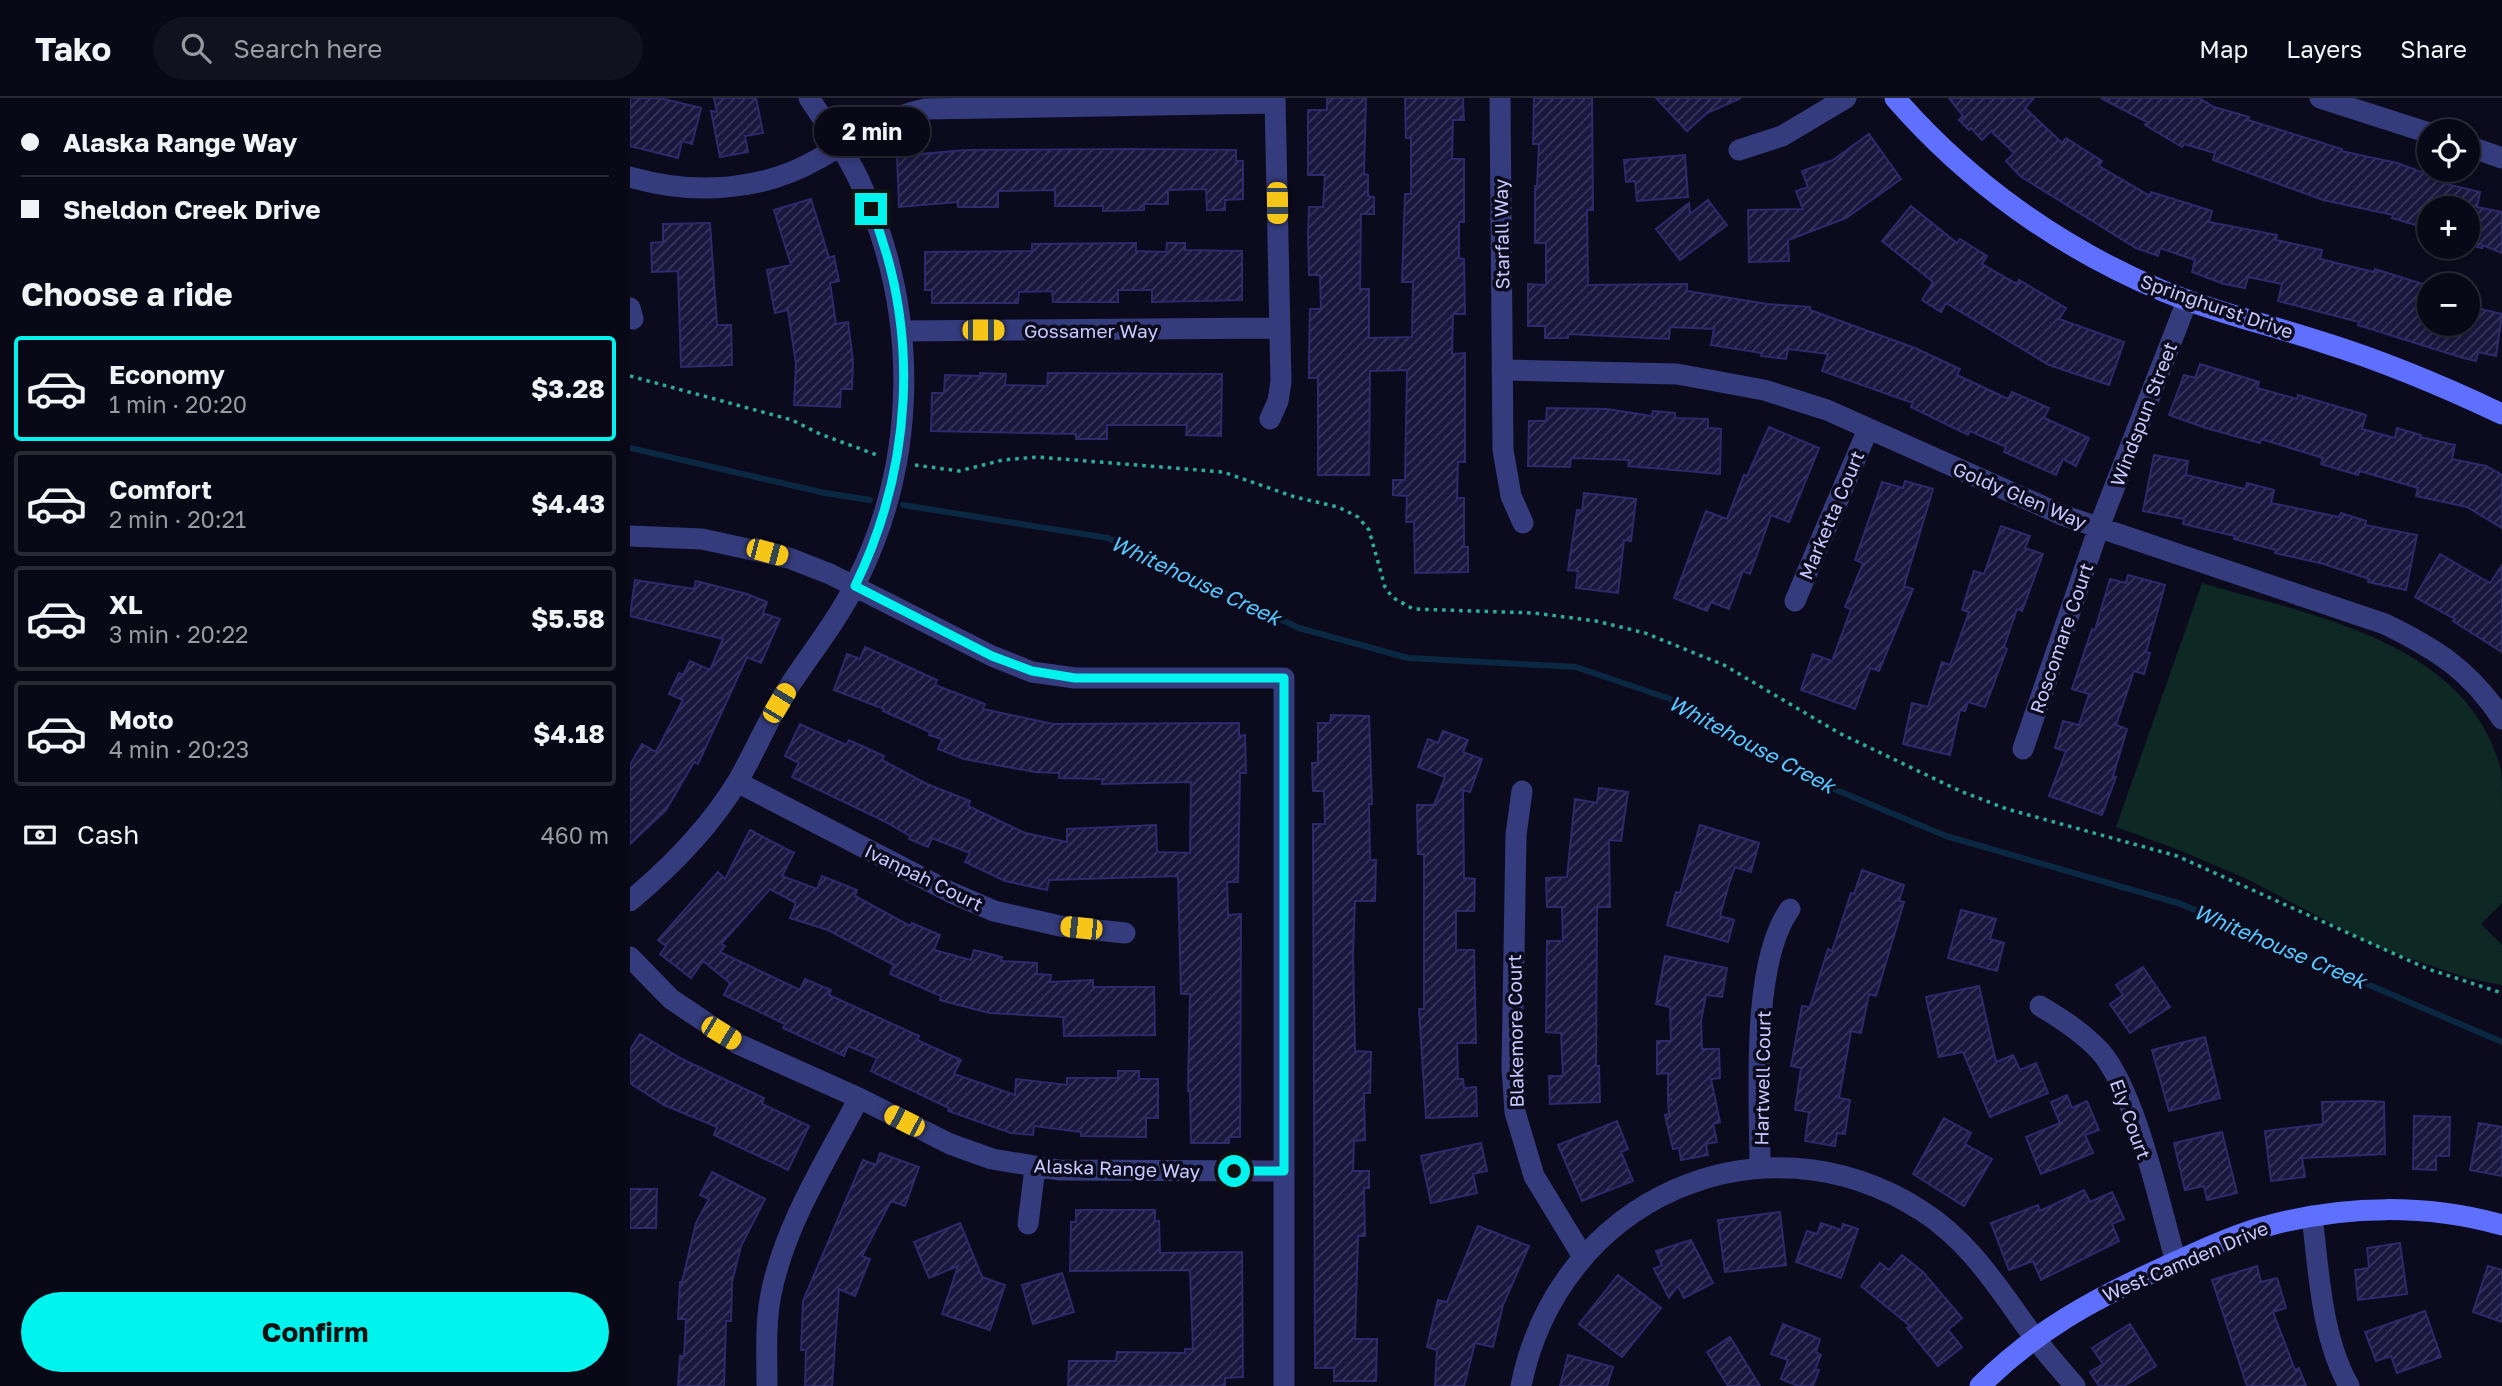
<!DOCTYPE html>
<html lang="en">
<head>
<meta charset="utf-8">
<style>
	body { margin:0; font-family:"Golos Text",sans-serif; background:#12111f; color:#f1f3f6; height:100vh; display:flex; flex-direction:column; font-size:26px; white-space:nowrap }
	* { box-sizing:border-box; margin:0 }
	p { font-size:23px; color:#999aa1 }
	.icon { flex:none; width:38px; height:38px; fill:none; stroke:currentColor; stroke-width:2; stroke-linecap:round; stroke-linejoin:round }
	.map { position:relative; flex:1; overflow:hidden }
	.details { display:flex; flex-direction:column; background:#090816; width:630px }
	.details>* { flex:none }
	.top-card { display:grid; align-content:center; height:154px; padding:0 21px; background:#090816 }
	.tools { position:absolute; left:1787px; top:21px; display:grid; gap:14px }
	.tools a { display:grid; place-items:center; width:63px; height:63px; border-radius:50%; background:#090816; box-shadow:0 4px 10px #0003,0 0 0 2px #292935; font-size:35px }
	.end { position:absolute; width:32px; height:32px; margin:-16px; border:9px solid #00f3ec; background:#111; box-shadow:0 0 0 4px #111 }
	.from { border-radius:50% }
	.bubble { position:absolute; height:49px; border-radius:24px; background:#090816; box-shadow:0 4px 10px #0003,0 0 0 2px #292935; font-size:23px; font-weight:700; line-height:49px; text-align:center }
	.car { position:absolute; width:21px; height:42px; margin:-21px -10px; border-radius:9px; box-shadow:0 0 5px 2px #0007; background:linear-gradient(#f5c518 24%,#345 0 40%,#f5c518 0 76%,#345 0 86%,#f5c518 0) }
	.top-card b { display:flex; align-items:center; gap:24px; height:66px; font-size:26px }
	.top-card b+b { border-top:2px solid #292935 }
	.top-card i { width:18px; height:18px; background:#f1f3f6 }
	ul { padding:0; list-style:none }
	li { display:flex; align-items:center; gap:21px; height:105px; margin:0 14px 10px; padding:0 7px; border:4px solid #292935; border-radius:7px }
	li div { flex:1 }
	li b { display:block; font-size:26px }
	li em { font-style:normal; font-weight:700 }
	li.active { border-color:#00f3ec }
	li>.icon { width:63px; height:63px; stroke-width:1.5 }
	h2 { padding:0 21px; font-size:32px; line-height:84px }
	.pay { display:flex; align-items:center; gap:18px; height:77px; padding:0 21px; font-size:26px }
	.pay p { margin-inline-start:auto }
	.cta { display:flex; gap:14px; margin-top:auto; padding:14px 21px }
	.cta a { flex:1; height:80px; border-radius:42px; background:#00f3ec; color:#111; font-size:28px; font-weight:700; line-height:80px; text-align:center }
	header { display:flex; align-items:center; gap:42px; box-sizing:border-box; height:98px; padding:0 35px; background:#090816; border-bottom:2px solid #292935 }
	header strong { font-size:33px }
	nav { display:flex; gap:38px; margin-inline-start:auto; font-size:24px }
	.search { width:490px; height:63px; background:#12111f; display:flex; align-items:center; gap:18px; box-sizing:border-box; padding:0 24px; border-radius:38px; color:#999aa1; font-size:26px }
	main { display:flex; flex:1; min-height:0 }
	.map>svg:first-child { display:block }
	.park { fill:#0e2823 }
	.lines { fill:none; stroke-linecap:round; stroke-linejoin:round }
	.stream { stroke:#0b2842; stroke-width:6 }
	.building { fill:url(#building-hatch); stroke:#2d296b; stroke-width:2 }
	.path { stroke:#2bb097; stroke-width:3.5; stroke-dasharray:3.5 5; stroke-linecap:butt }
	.street { stroke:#353c7e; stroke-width:21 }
	.secondary { stroke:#5f70ff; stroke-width:21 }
	.route { stroke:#00f3ec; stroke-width:9 }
	.labels { text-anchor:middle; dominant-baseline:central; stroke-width:7; stroke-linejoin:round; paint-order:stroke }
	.street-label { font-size:19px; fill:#c8c9ff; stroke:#0c0b1e }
	.water-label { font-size:21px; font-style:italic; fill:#56c7ff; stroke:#0c0b1e }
</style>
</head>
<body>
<header>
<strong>Tako</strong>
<div class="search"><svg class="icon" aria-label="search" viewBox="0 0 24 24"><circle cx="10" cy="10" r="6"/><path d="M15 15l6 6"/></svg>Search here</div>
<nav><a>Map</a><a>Layers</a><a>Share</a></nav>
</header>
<main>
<section class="details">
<div class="top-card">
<b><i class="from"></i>Alaska Range Way</b>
<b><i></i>Sheldon Creek Drive</b>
</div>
<h2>Choose a ride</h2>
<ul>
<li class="active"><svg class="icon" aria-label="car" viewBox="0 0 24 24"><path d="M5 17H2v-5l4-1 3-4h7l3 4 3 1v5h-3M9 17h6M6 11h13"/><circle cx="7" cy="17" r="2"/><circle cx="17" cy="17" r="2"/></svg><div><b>Economy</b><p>1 min · 20:20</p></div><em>$3.28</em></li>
<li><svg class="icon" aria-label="car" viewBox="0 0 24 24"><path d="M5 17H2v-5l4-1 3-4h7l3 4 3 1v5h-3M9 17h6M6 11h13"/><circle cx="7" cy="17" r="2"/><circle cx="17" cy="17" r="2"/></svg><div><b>Comfort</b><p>2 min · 20:21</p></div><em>$4.43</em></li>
<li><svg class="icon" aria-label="car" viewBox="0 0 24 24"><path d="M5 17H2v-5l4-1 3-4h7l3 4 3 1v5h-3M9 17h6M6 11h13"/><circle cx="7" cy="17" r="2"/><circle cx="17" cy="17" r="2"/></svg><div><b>XL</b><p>3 min · 20:22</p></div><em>$5.58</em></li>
<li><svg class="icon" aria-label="car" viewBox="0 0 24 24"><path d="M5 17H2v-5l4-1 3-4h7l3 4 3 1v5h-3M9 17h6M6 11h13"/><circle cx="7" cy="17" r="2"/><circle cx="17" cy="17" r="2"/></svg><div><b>Moto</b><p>4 min · 20:23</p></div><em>$4.18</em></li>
</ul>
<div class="pay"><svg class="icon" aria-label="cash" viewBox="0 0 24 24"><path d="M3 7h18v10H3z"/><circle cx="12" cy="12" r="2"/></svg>Cash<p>460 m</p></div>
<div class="cta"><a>Confirm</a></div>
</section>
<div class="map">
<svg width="1872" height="1288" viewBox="0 0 1872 1288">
	<defs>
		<pattern id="building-hatch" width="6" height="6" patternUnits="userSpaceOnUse" patternTransform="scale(1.75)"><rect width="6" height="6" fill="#1a173f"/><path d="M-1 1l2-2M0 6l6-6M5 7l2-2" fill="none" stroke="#3a375c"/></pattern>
	</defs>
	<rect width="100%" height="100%" fill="#0c0b1e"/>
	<!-- park -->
	<path class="park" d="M1572,485C1682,518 1838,543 1871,672C1872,684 1872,698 1872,709C1872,741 1872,773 1872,805L1851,826L1872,847V887L1837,880L1747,849L1617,781L1549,752L1486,729Z"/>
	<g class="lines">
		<!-- stream -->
		<path class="stream" d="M0,350L195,395L240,402
			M273,407L478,440L669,530L778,560L946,569L1052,605L1204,691L1316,738L1551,806L1872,944"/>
	</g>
	<!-- building -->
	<path class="building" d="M0,0H30L71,10L62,46L52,43L48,60L0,48Z
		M84,0H126L133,35L115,38L118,54L90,59L81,13L87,14Z
		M697,0H736L734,76L738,77V98L744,99V116H731L730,191H739V240L782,239L783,184H772L775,96H781V40H776L775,0H833L834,22H823L822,61H834V124H829V160L834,161L835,216H823L822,256L835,255V364H828L827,400H834V449H838V474L785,475L784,424H776L777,398L763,397V382H775L777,272L740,273L739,377H688V280H679V259L680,211H691L690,177H679L678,136L679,109H693L695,77H678V12H697Z
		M904,0H962L963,112H957L958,187L1057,186V193L1137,206L1180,209V212L1285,250L1330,271L1327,277L1378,301L1382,294L1419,310L1414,320L1459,340L1446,368L1433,361L1426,377L1374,354L1376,349L1340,333L1338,337L1281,309L1283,305L1192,273L1198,256L1158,251L1156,261L1131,258L1132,255L1081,247L1084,231L1040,229L1039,241L938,236V240H915V228H898V186L916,187V145H905V88H907L909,46H903Z
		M1026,0H1111L1077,15L1057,33Z
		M1319,0H1404L1395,10L1432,45L1436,40L1472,63L1469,68L1520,98L1521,94L1582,113L1579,124L1647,137L1646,142L1692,152L1690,161L1744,174L1745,171L1799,188V226H1838V208L1872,216L1866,258L1848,254L1846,263L1830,259L1728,227L1729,224L1648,203L1652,186L1618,179L1615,190L1594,186L1562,174L1565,162L1530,150L1528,158L1506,150L1390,78L1376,63L1384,55L1361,33L1352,42L1341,30L1339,32L1329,22L1333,18Z
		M1471,0H1569L1584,9L1619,19L1618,22L1712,51L1711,53L1767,65L1817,83L1816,86L1850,94L1847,109L1872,114V155L1852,147V150L1838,147V110H1799V131L1762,120L1763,117L1693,102L1583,62L1585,55L1554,46L1552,49L1515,27L1517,24Z
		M1239,36L1271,81L1216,120L1158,142L1159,163L1119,164L1118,112L1173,111L1166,93L1178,89L1172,73L1203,62Z
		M501,51L606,52V63H613V101L595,102V112H577L576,91L538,92V106H514V112L473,113V108H425V92L368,93V109H328V104L269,109L267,58L337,52Z
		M1055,57L1058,99L1007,103L1005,83L996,84L994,62Z
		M181,101L199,160L204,158L209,183L200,185L206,226L218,224L223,263L222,291H211L210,309L164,307L166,266L158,212L145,215L137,172L161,167L144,112Z
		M1078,102L1097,127L1050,162L1026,131L1059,105L1060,116Z
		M1281,108L1327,145L1330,141L1357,158L1352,166L1387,186L1389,182L1436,210L1429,221L1494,244L1479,287L1419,267L1316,205L1311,214L1292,202L1303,184L1252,143Z
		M80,125L87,227H101L102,267L51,269L48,173L22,174L21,145L33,144V126Z
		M506,145V153L536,154L537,145H555V152L612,153V202L522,204V192H488V204H423L422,193L389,194L388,205H302V192H295V154L402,153V146Z
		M1570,266L1629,284L1627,290L1667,301L1668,297L1736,317L1732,331L1765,340L1767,330L1791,337L1790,339L1825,347L1822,361L1856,368L1872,377V430L1837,409L1786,398L1788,390L1730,373L1728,377L1691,366L1693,360L1631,341L1630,345L1576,330L1539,317L1554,277L1565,280Z
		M350,275L376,276L375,287L417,288L418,275L592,276L591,338L556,337L557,327H477V341H446V336L301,333L302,295H314L315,277L350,278Z
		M917,310L977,311L1022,318L1023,313L1045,315V320L1078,321V330L1091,331L1090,376L998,368L999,362L941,360L940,369L898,368L899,323H916Z
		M1139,329L1189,350L1159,424L1141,417L1120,476L1113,473L1099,511L1081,504L1077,513L1044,500L1076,413L1097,421L1114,377L1117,378Z
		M1524,357L1558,363L1556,377L1615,391L1617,385L1644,392L1641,405L1709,419L1711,415L1736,423L1735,427L1787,437L1776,492L1738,484L1739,481L1694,466L1645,455L1646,452L1604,441L1605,438L1553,426L1554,421L1513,413Z
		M1275,383L1303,391L1274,488L1283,491L1249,573L1240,570L1225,611L1171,592L1183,556L1202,563L1221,511L1215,509L1233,465L1225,462L1252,384L1273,390Z
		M954,395L1006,401L1001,443L994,442L988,495L946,490L948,473L938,472L947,412L952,413Z
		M1371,428L1400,438L1395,450L1413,456L1392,513L1387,511L1374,549L1377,551L1355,609L1338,604L1335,613L1330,612L1320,657L1273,646L1282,605L1298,609L1312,564L1320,567L1339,514L1332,512L1344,473L1354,476Z
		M1810,456L1860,485L1872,467V554L1823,523L1825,521L1785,499Z
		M1498,477L1535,487L1516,554L1520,555L1514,576L1504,573L1486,627L1497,631L1483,678L1486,679L1472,717L1419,698L1436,653L1425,650L1433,623L1449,627L1459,596L1442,591L1462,531L1465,532L1480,481L1496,485Z
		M5,482L64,491L66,483L117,496L137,504L133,515L150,521L131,565L117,559L68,666L64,664L36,712L0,746V667L12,646L26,654L53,602L39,596L49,575L53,577L60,563L80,572L93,541L0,518Z
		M235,549L307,582L305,587L355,606L353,611L423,626L609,625V638L615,637L616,675H610L608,784H597L598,817L611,816L610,1039H599V1045H561L560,993H558L560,896H551L548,778L419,782L417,792L375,783L335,764L340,755L302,740L298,749L279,741L280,738L254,723L162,679L169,665L155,658L170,626L216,647L219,642L254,658L252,662L297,686L340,703L338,708L395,735L437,744V731L526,727L527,754L560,755L561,684L472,686V681L429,680V675L405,674L334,661L308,651L312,641L299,637L300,634L253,613L254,611L204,592L217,556L230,561Z
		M701,617L739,618L742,706H739L740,762H746L745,803H725L723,855L725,953L741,954L740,995H734L735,1042L724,1043L723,1073H739V1090H734L735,1138H728L725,1241H747L746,1283H704V1270H685L683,726H695L694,693H683L682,665H688V625H700Z
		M813,633L838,642L833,654L852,661L840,694L833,692L834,780L845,781L844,813H826V852H844L846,945H827L828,981H833L834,990L846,989L847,1018L796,1020L789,911H794V756H788L787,707H804L815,679L788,669L798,641L808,645Z
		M969,690L998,694L991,743L979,742L980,809H967L966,968H969L970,1004L920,1006L919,978H933L931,935L916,934L917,843H933L932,809H917L916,780L937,779L945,701L967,705Z
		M1070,727L1129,745L1121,774L1105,769L1099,786L1090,818L1104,822L1098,844L1037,827L1046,794L1050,795Z
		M120,732L164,755L152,778L187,791L192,778L227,792L225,798L280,828L282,825L310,837L304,852L341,862L344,852L372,859L371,863L407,865V876L421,877L420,884L463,882V889H524L525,937L434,938L433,919L359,915L310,902L311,898L260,876L264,867L198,832L160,820L166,805L140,791L91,846L95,848L90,854L170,892L175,881L201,892L199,897L289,938L287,942L331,962L324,976L385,997L386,981L437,987V980H488V973H509V981H528V1020H516V1039L451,1038V1034L404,1028L403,1037L381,1035L318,1013L319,1010L241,973L247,960L218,948L214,958L153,930L155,926L94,897L100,885L73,863L61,880L30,856L36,848L28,842L88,774L95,781Z
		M1232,772L1274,787L1269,803L1274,804L1246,898L1239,896L1231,935L1221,933L1209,1000L1220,1002L1215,1036L1207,1035L1205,1048L1175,1043L1179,1014L1165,1012L1171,970L1161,968L1172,908L1180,909L1198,851L1202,853L1221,795L1224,796Z
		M1331,812L1366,821L1360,841L1374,845L1367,873L1318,860Z
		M1035,858L1097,870L1092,899L1076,897L1071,923L1072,951H1089L1090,980L1081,981L1090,1024L1083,1026L1087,1044L1076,1046L1078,1057L1051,1062L1049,1050L1043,1051L1035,1017L1039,1016L1038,1003L1042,1001L1038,1002V975L1027,976V943H1041L1040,909L1026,906Z
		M1513,869L1540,909L1500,935L1480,906L1493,897L1486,887Z
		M1349,888L1366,964L1383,957L1390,972L1406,965L1418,995L1360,1019L1333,954L1309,959L1296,899Z
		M10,936L52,961L134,1000L132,1006L179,1028L158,1072L84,1037L87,1029L34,1007L0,985V952Z
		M1575,939L1590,1000L1539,1013L1522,952Z
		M1437,997L1442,1010L1457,1003L1469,1032L1455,1037L1463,1055L1411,1076L1396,1039L1430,1025L1421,1004Z
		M1737,1003L1754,1004L1755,1056L1672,1060L1675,1079L1641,1083L1635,1033L1693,1026L1692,1004Z
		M1784,1018L1820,1019L1819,1058H1806V1072L1783,1071Z
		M1314,1020L1341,1035L1335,1046L1362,1061L1334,1108L1283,1076Z
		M987,1023L998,1051L991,1054L1003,1083L952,1103L928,1047Z
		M1849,1025L1872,1029V1078L1840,1072Z
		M1592,1034L1607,1095L1577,1102L1574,1088L1555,1092L1544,1045Z
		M851,1045L857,1073L843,1076L847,1095L801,1105L791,1058Z
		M250,1055L289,1069L275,1108L261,1103L232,1158L240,1161L225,1198L209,1191L202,1288H175L176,1252H171L173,1203L233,1062L246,1067Z
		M82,1074L135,1101L111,1148L102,1184L101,1223H96L94,1288H48L50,1258H54L56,1221H48L50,1184H52L66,1125L79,1101L70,1097Z
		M0,1091H27L26,1130H0Z
		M1454,1092L1460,1104L1482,1094L1494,1121L1482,1126L1489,1143L1411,1182L1403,1163L1379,1172L1361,1125L1408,1107L1410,1113Z
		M446,1112H525V1123H529L530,1155L612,1154L613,1279L595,1280V1288H438L439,1263H486L487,1254L555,1255V1251H563L560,1172L440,1173L441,1124H446Z
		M1150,1114L1156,1167L1095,1174L1088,1122Z
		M330,1125L352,1179L375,1187L360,1232L312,1216L328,1168L299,1180L284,1144Z
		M1191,1125L1211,1132L1213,1126L1228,1131L1211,1180L1166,1164L1177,1133L1187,1136Z
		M848,1128L899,1148L873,1207L863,1249L845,1245L834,1288H805L807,1252L797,1249L808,1202L817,1204Z
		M1061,1142L1083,1185L1054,1200L1048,1188L1039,1200L1024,1171L1032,1167L1026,1153Z
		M1770,1145L1777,1196L1728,1202L1725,1172L1739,1170L1737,1150Z
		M1272,1157L1293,1174L1332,1220L1318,1232L1332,1249L1308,1268L1277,1230L1280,1228L1231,1188L1250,1165L1259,1172Z
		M1627,1168L1631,1184L1647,1180L1656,1210L1643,1214L1665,1272L1669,1270L1676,1288H1617L1582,1182Z
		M1858,1168L1872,1172V1224L1843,1214Z
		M432,1175L444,1214L403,1226L392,1187Z
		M988,1177L1031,1210L992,1259L949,1226Z
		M1795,1213L1811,1259L1767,1275L1761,1258L1746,1263L1735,1234Z
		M1153,1226L1190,1241L1186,1254L1191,1257L1185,1271L1189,1272L1183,1288H1168L1151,1281L1158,1262L1141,1256Z
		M1500,1226L1526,1268L1494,1288H1469L1460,1274L1473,1266L1462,1250Z
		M1100,1239L1130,1288H1098L1077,1254Z
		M938,1257L983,1269L977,1288H930Z"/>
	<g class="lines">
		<!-- path -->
		<path class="path" d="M0,278L162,322L190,336L247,357
			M285,367L329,373L373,362L407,359L593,374L665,399L708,409L728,419L739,432L755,489L762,499L783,511L904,515L966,523L1015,535L1094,567L1209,635L1330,693L1377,711L1547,758L1798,871L1872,895"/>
		<!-- street -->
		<path class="street" d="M870,0L873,352L881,398L893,425
			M1690,0L1799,35
			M1838,48L1872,60
			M1109,52L1152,38L1216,0
			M0,79C63,97 131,94 188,61C227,40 251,21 295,11L645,5
			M0,210L3,221
			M272,233L649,230
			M872,272L1047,276L1134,292L1197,312L1432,417L1755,526C1806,551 1840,572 1872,621
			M640,321L648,303L651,284L645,0
			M0,438L72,441L159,460L200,476L362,558L402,574L445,580H654V1288
			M1165,503L1238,331
			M1393,651L1469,429L1557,203
			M107,684L322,795L364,813L430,828L495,835
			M892,693L886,737L882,970L885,1014L904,1078L952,1157
			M0,803C42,768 81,728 109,681C124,655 136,627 151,601C175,562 205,527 226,485C288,362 289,217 233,91C219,58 198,29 179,0
			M0,859L41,901L108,946L229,1000L320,1046L362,1061L429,1072L654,1073
			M1410,908C1432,921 1452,934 1470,953C1506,994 1530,1108 1546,1164
			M1130,1070C1130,1002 1120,866 1160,811
			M1682,1118C1689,1174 1691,1238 1719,1288
			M398,1126L405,1070
			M137,1288C137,1258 135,1226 141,1196C155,1126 196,1063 229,1000
			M891,1288C928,1102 1130,1009 1292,1113C1342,1145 1370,1193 1404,1239C1417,1256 1431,1272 1445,1288"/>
		<!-- secondary -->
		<path class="secondary" d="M1265,0C1338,84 1430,150 1533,193C1586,215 1641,227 1695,245C1756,264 1815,289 1872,316
			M1350,1288C1405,1233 1462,1202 1532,1170C1566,1155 1604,1136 1641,1127C1716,1107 1797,1106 1872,1127"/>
	</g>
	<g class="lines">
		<!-- route -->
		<path class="route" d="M241,111C291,234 282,370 225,488L362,558L402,573L445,580H654V1073H604"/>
	</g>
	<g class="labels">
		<!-- street labels -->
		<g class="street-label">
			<text transform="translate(871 136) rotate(-91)">Starfall Way</text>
			<text transform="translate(1587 208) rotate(19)">Springhurst Drive</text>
			<text x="461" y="232">Gossamer Way</text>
			<text transform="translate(1513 316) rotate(-69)">Windspun Street</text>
			<text transform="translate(1390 397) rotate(23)">Goldy Glen Way</text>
			<text transform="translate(1201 417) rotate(-67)">Marketta Court</text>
			<text transform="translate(1431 540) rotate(-71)">Roscomare Court</text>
			<text transform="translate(294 779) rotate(26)">Ivanpah Court</text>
			<text transform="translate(885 933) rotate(-91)">Blakemore Court</text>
			<text transform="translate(1132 980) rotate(-89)">Hartwell Court</text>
			<text transform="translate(1501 1021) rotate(70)">Ely Court</text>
			<text transform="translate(487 1070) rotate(2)">Alaska Range Way</text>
			<text transform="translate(1555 1163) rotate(-23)">West Camden Drive</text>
		</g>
		<!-- water labels -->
		<g class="water-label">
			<text transform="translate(566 482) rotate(25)">Whitehouse Creek</text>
			<text transform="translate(1122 646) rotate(28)">Whitehouse Creek</text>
			<text transform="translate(1650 848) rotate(23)">Whitehouse Creek</text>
		</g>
	</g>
</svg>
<div class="tools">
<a><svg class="icon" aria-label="locate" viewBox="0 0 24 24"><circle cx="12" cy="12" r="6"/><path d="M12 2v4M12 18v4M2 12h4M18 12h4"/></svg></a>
<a>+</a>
<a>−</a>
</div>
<i class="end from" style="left:604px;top:1073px"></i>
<i class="end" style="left:241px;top:111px"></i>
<div class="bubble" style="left:184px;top:9px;width:116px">2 min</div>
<i class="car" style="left:647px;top:105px;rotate:179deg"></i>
<i class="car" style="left:353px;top:232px;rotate:90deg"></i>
<i class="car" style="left:137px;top:454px;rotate:105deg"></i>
<i class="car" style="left:149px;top:605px;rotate:31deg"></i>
<i class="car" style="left:451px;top:830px;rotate:276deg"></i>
<i class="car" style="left:91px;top:935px;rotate:121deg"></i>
<i class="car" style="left:274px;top:1023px;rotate:297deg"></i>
</div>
</main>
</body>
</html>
